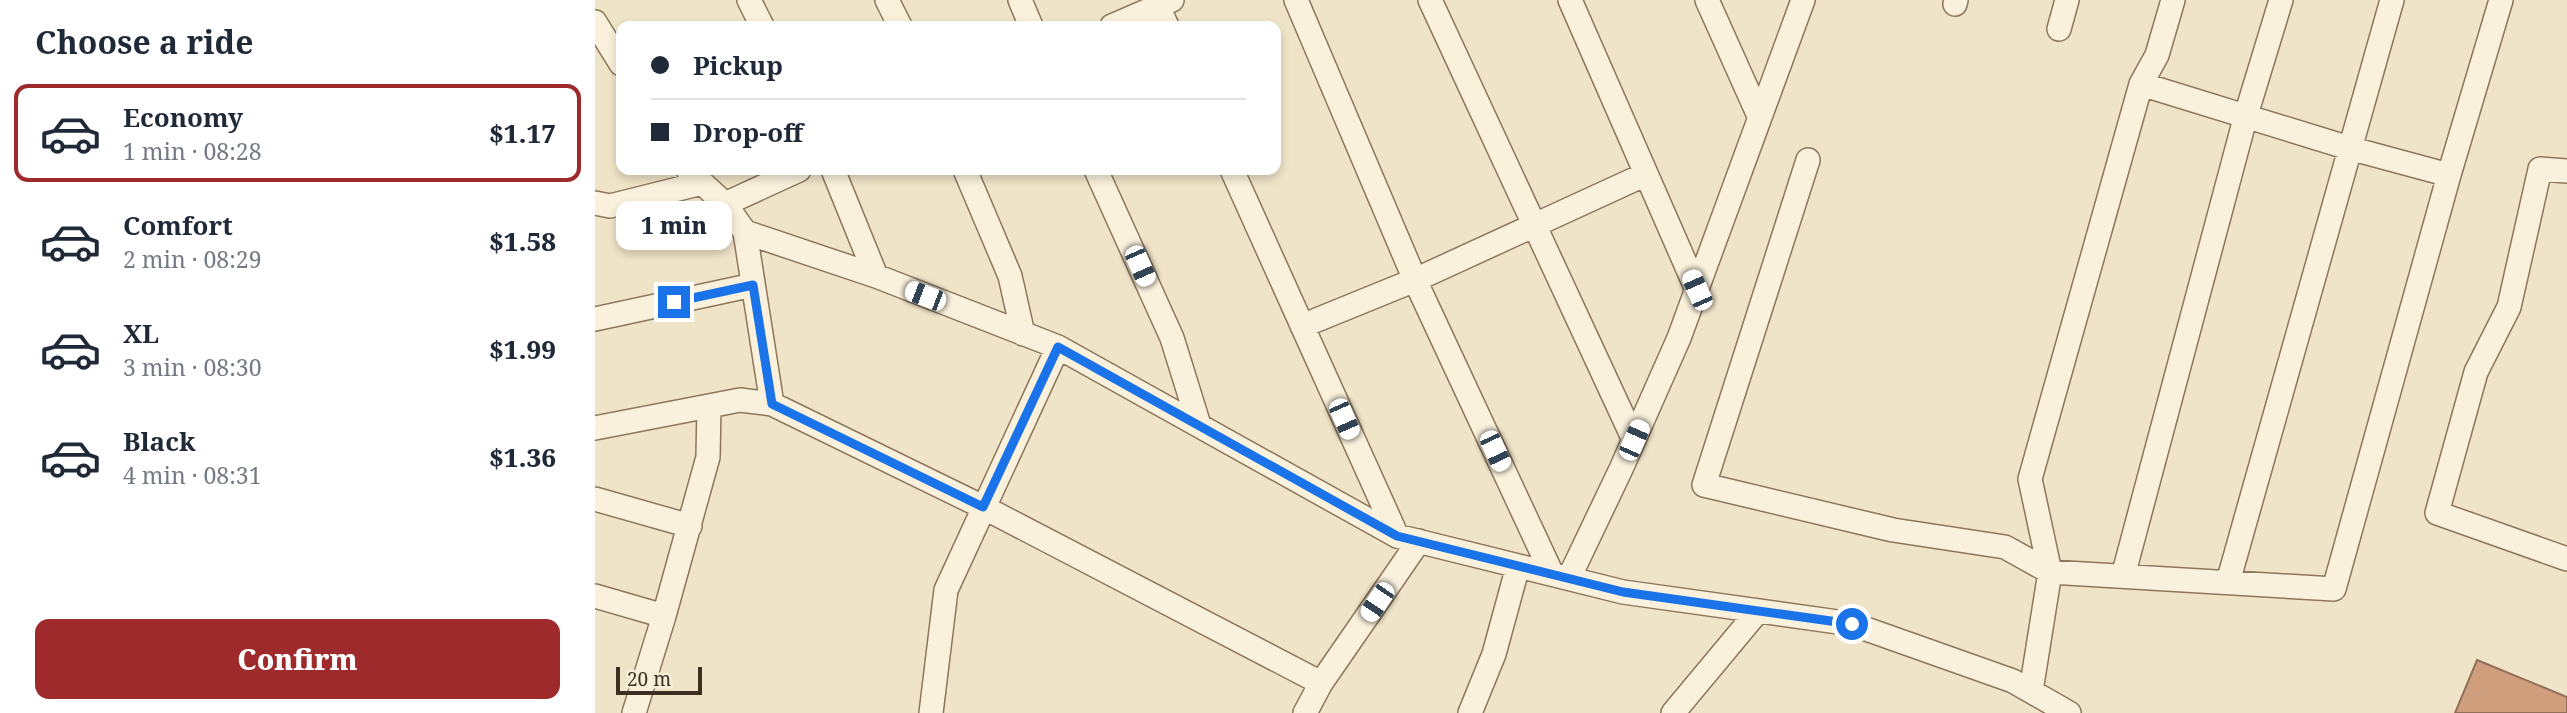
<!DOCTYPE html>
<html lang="en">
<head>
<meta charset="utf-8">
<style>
	body { margin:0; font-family:"Noto Serif",serif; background:#f2f2f3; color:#1f2937; height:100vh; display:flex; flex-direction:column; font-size:26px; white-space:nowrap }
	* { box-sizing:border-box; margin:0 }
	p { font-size:23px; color:#747a83 }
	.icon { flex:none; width:38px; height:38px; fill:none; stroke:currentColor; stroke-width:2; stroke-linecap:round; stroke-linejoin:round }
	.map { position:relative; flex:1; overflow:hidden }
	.panel { display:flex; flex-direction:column; background:#fff; width:595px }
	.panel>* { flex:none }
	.banner { position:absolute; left:21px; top:21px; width:665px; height:154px; border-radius:14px; box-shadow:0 4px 10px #0003; display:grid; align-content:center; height:154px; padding:0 35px; background:#fff }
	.scale { position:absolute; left:21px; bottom:18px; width:86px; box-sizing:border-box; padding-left:7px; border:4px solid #3d2e20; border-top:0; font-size:19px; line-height:24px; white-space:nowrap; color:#3d2e20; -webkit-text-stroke:5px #f7eed8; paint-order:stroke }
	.end { position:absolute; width:32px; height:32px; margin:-16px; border:9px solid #1a73e8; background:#fff; box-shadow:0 0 0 4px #fff }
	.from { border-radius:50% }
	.bubble { position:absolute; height:49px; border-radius:14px; background:#fff; box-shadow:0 4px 10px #0003; font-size:23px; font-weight:800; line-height:49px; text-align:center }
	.car { position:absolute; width:21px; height:42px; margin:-21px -10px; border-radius:9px; box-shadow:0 0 5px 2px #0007; background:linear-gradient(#fff 24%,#345 0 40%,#fff 0 76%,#345 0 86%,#fff 0) }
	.banner b { display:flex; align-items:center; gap:24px; height:66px; font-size:26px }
	.banner b+b { border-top:2px solid #e0e1e3 }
	.banner i { width:18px; height:18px; background:#1f2937 }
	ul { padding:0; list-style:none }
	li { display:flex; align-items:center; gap:21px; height:98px; margin:0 14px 10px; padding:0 21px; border:4px solid transparent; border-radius:14px }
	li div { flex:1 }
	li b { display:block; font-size:26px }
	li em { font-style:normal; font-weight:800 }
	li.selected { border-color:#9e2a2b }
	li>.icon { width:63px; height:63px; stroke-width:1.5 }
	h2 { padding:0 35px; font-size:32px; line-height:84px }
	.button { display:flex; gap:14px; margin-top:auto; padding:14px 35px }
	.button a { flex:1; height:80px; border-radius:14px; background:#9e2a2b; color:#fff; font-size:28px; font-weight:800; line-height:80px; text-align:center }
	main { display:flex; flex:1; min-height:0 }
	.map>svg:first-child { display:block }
	.building { fill:#cf9f7d; stroke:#916f58; stroke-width:2 }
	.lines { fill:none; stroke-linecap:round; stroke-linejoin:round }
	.minor-casing { stroke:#8d765c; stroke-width:26 }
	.minor { stroke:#faf1dc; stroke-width:23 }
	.route { stroke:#1a73e8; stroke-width:9 }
</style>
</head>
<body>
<main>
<section class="panel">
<h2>Choose a ride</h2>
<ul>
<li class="selected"><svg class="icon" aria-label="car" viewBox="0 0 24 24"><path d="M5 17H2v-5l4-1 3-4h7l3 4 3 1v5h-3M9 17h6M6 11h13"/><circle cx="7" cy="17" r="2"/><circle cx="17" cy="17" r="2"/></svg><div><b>Economy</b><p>1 min · 08:28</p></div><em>$1.17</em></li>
<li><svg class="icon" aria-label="car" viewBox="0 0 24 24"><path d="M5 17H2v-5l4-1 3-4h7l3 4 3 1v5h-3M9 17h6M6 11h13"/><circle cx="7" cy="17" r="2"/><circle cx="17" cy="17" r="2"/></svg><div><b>Comfort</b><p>2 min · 08:29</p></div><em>$1.58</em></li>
<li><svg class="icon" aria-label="car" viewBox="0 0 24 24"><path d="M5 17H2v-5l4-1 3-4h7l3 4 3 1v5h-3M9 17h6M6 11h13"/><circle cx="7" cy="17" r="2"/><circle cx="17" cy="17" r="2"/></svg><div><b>XL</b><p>3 min · 08:30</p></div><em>$1.99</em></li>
<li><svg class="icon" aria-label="car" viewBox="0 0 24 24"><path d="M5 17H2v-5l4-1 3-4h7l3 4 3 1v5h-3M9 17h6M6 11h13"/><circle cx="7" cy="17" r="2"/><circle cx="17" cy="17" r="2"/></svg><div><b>Black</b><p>4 min · 08:31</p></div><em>$1.36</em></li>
</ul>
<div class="button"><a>Confirm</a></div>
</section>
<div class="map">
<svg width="1972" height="713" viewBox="0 0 1972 713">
	<rect width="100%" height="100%" fill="#f0e4c8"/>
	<!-- building -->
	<path class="building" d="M1882,660L1972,697V713H1860Z"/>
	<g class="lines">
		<defs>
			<path id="minor" d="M154,0L167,26
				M292,0L305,26
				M425,0L436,26
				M560,0L572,26
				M701,0L820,280L957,574
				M835,0L1039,440
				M975,0L1102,290
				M1112,0L1164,116
				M1360,4L1361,0
				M0,22L26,64
				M517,26L577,0
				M1464,29L1472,0
				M1546,84L1754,148L1854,175
				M1213,160L1109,485L1298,530L1410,547L1455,572L1739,589L1854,175L1906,0
				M93,170L130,204L150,232L281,276L463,347L802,536L1028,592L1257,624L1418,681L1474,713
				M238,170L281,276
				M370,170L415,276L428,334
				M501,170L577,338L604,425
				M637,170L802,536
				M1972,171L1945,169L1914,307L1881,372L1842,513L1972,559
				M0,203L15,206L107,183
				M130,204L204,170
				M150,232L177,404
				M0,319L158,285
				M707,326L820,280L1051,174
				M0,428L145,400L177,404L388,507L726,683
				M0,499L95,526
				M1528,576L1651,115L1686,0
				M974,578L1026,469L1084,338L1208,0
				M1633,582L1797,0
				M0,596L69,616
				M1436,691L1455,572L1435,479L1546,84L1562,55L1578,0
				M39,713L69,616L113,457L114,406
				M336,713L351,590L463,347
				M710,713L726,683L824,541
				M875,713L899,654L923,566
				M1078,713L1163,611"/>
		</defs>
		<!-- minor casing -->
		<use href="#minor" class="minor-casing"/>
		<!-- minor -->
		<use href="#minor" class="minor"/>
	</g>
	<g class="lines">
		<!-- route -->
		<path class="route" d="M79,302L158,285L177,404L388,507L463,347L802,536L1028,592L1257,624"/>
	</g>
</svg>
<div class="scale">20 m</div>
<i class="end from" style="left:1257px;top:624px"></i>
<i class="end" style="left:79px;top:302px"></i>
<div class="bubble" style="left:21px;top:201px;width:116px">1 min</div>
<i class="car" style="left:545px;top:266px;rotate:156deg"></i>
<i class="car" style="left:1102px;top:290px;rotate:336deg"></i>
<i class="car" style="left:330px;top:296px;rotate:291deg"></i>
<i class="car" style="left:749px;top:419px;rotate:156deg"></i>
<i class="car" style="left:1039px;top:440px;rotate:24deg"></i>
<i class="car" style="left:900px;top:451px;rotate:155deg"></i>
<i class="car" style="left:782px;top:602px;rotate:214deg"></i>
<div class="banner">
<b><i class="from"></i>Pickup</b>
<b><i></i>Drop-off</b>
</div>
</div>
</main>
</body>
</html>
